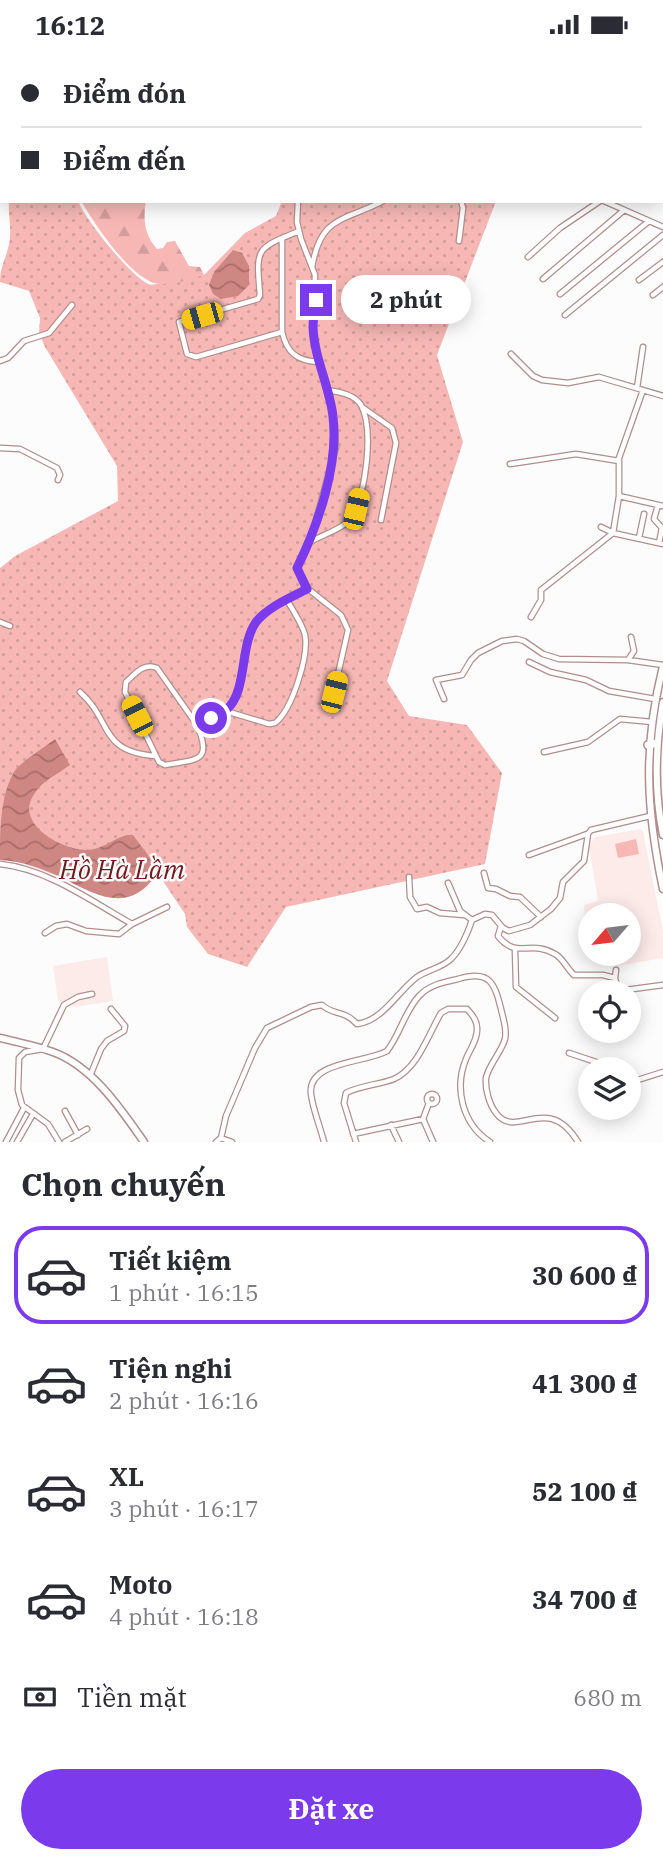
<!DOCTYPE html>
<html lang="vi">
<head>
<meta charset="utf-8">
<style>
	body { margin:0; font-family:"IBM Plex Serif",serif; background:#f2f2f3; color:#2b2b33; height:100vh; display:flex; flex-direction:column; font-size:26px; white-space:nowrap }
	* { box-sizing:border-box; margin:0 }
	p { font-size:23px; color:#7c7c81 }
	.icon { flex:none; width:38px; height:38px; fill:none; stroke:currentColor; stroke-width:2; stroke-linecap:round; stroke-linejoin:round }
	.map { position:relative; height:1093px; overflow:hidden }
	.drawer { display:flex; flex-direction:column; background:#fff; flex:1 }
	.drawer>* { flex:none }
	.guide { position:absolute; left:0px; top:0px; width:663px; height:154px; box-shadow:0 4px 18px #0003; display:grid; align-content:center; height:154px; padding:0 21px; background:#fff }
	.needle { width:46px; rotate:242deg }
	.fabs { position:absolute; left:578px; top:854px; display:grid; gap:14px }
	.fabs a { display:grid; place-items:center; width:63px; height:63px; border-radius:50%; background:#fff; box-shadow:0 4px 18px #0003; font-size:35px }
	.end { position:absolute; width:32px; height:32px; margin:-16px; border:9px solid #7c3aed; background:#fff; box-shadow:0 0 0 4px #fff }
	.from { border-radius:50% }
	.bubble { position:absolute; height:49px; border-radius:24px; background:#fff; box-shadow:0 4px 18px #0003; font-size:23px; font-weight:700; line-height:49px; text-align:center }
	.car { position:absolute; width:21px; height:42px; margin:-21px -10px; border-radius:9px; box-shadow:0 0 5px 2px #0007; background:linear-gradient(#f5c518 24%,#345 0 40%,#f5c518 0 76%,#345 0 86%,#f5c518 0) }
	.guide b { display:flex; align-items:center; gap:24px; height:66px; font-size:26px }
	.guide b+b { border-top:2px solid #e1e1e2 }
	.guide i { width:18px; height:18px; background:#2b2b33 }
	ul { padding:0; list-style:none }
	li { display:flex; align-items:center; gap:21px; height:98px; margin:0 14px 10px; padding:0 7px; border:4px solid transparent; border-radius:28px }
	li div { flex:1 }
	li b { display:block; font-size:26px }
	li em { font-style:normal; font-weight:700 }
	li.active { border-color:#7c3aed }
	li>.icon { width:63px; height:63px; stroke-width:1.5 }
	h2 { padding:0 21px; font-size:32px; line-height:84px }
	.pay { display:flex; align-items:center; gap:18px; height:77px; padding:0 21px; font-size:26px }
	.pay p { margin-inline-start:auto }
	.cta { display:flex; gap:14px; margin-top:auto; padding:14px 21px }
	.cta a { flex:1; height:80px; border-radius:42px; background:#7c3aed; color:#fff; font-size:28px; font-weight:700; line-height:80px; text-align:center }
	.status { display:flex; justify-content:space-between; align-items:center; height:49px; padding:0 35px; background:#fff; direction:ltr }
	.status svg { height:19px; fill:currentColor }
	.map>svg:first-child { display:block }
	.built { fill:#fdebea }
	.grass { fill:url(#grass-dots) }
	.forest { fill:url(#forest-firs) }
	.pitch { fill:#f7b8b5 }
	.water { fill:url(#water-waves) }
	.lines { fill:none; stroke-linecap:round; stroke-linejoin:round }
	.minor-casing { stroke:#af8f8d; stroke-width:7 }
	.major-casing { stroke:#af8f8d; stroke-width:9 }
	.highway-casing { stroke:#af8f8d; stroke-width:10 }
	.minor { stroke:#fff; stroke-width:4.5 }
	.major { stroke:#fff; stroke-width:6 }
	.highway { stroke:#fff; stroke-width:7 }
	.route { stroke:#7c3aed; stroke-width:9 }
	.labels { text-anchor:middle; dominant-baseline:central; stroke-width:5; stroke-linejoin:round; paint-order:stroke }
	.water-label { font-size:26px; font-style:italic; fill:#701a1f; stroke:#fcfcfc }
</style>
</head>
<body>
<div class="status"><b>16:12</b><svg viewBox="0 0 49 12"><path d="M0 12V9h3v3zM5 12V6h3v6zM10 12V3h3v9zM15 12V0h3v12zM26 1h20v11H26zM47 4h2v5h-2z"/></svg></div>
<div class="map">
<svg width="663" height="1093" viewBox="0 0 663 1093">
	<defs>
		<pattern id="grass-dots" width="8" height="8" patternUnits="userSpaceOnUse" patternTransform="scale(1.75)"><rect width="8" height="8" fill="#f7b8b5"/><path d="M2 2h.1M6 6h.1" fill="none" stroke="#d39d9b" stroke-width="1.8" stroke-linecap="round"/></pattern>
		<pattern id="forest-firs" width="22" height="20" patternUnits="userSpaceOnUse" patternTransform="scale(1.75)"><rect width="22" height="20" fill="#f7b8b5"/><path d="M5 1l3.5 6h-7zM16 11l3.5 6h-7z" fill="#d39d9b"/></pattern>
		<pattern id="water-waves" width="16" height="10" patternUnits="userSpaceOnUse" patternTransform="scale(1.75)"><rect width="16" height="10" fill="#cf8783"/><path d="M0 5q4-4 8 0t8 0" fill="none" stroke="#a86d6a"/></pattern>
	</defs>
	<rect width="100%" height="100%" fill="#fcfcfc"/>
	<!-- built -->
	<path class="built" d="M641,780L643,783L663,882V909L616,917L614,905H628V866H590V895L586,888L584,856L598,852L589,797L595,788Z
		M107,908L113,952L75,958L58,952L53,917Z"/>
	<!-- grass -->
	<path class="grass" d="M0,0H111L112,2H2V4Z
		M306,0H622L621,2Z
		M9,152H78C85,170 133,231 151,236L204,226L245,184L276,167L282,152H496L437,306L463,393L387,632L409,667L467,676L502,724L485,815L286,858L247,918L208,905L187,878L185,865L157,823L143,840L58,827L16,811L0,810V519L15,507L118,452L117,417L45,298L39,284L40,269L29,242L0,233C0,215 9,205 10,188C11,176 8,164 9,152Z"/>
	<!-- forest -->
	<path class="forest" d="M81,152H146C143,171 144,185 157,200L163,199L167,193L175,192L189,217L200,218L204,226C190,230 174,236 160,235C133,234 94,174 81,152Z"/>
	<!-- pitch -->
	<path class="pitch" d="M636,790L639,805L618,809L615,795Z"/>
	<!-- water -->
	<path class="water" d="M233,201L242,204L249,217V236L238,247L221,250L213,245L209,236L214,223Z
		M55,690L70,716C58,725 41,732 33,747C15,776 64,802 88,801C106,800 120,784 133,786L148,806L156,826C129,865 98,847 64,830C45,820 21,812 0,811C0,782 0,743 16,720C27,709 42,700 55,690Z"/>
	<g class="lines">
		<defs>
			<path id="minor" d="M480,0L481,2
				M576,0L580,2
				M358,2L361,0
				M491,2L494,0
				M589,2L596,0
				M0,37H2
				M298,152L297,173L301,190L315,226L313,279L319,313L333,366L336,398L310,493L297,519L307,539L341,566L348,581L334,643
				M604,152L663,178
				M282,189V283C287,304 297,312 319,313
				M459,192L463,159L461,152
				M528,208L560,179L600,152
				M312,218C321,166 343,173 383,152
				M543,230L623,162
				M639,231L663,213
				M560,245L649,172
				M653,246L663,238
				M565,266L663,186
				M282,283L196,308L187,305L179,273L258,250L260,246C256,199 255,200 299,182
				M511,305L533,327L542,331L568,334L599,328L663,347
				M0,312L8,309L24,292L49,284L72,256
				M637,339L643,298
				M362,358L392,379L396,394L381,471
				M0,399L20,400L57,419L60,426L58,431
				M510,415L576,405L619,412
				M619,447L663,457
				M658,456L654,470L662,479L659,494
				M601,478L613,484L663,495
				M639,489L644,465
				M310,493C322,486 345,479 352,468C366,446 374,379 361,356C354,345 339,343 327,341
				M531,568L541,551V541L613,484L619,447V409L643,341
				M0,573L10,577
				M628,611L634,602L631,588
				M529,613L550,623L586,631L609,642L655,650
				M80,643C113,672 98,702 155,707
				M444,650L436,631L462,626L471,611L478,604L502,592L517,590L524,592L543,605L559,610L628,611L663,616
				M226,662L269,675L275,674C292,661 309,607 305,586C302,574 293,562 287,551
				M197,676L157,619C144,613 135,625 126,633L125,643L159,713L165,716C197,710 213,714 197,676C206,671 219,668 227,661C248,641 239,597 256,573C268,558 290,549 307,539
				M544,703L588,693L620,670L652,673
				M529,806L587,785
				M0,815C48,820 91,852 132,875
				M484,824L488,839L496,840L510,847L520,848L541,868
				M409,828L410,848L417,860L427,858L440,864L464,866
				M448,834L460,862L472,871
				M501,877L498,887C517,911 530,890 555,905C563,909 567,920 574,926H603L615,929L618,942L663,936
				M45,884L56,877L67,875L86,882L119,885L132,875L167,858
				M515,901L516,938L555,969
				M615,929L616,921
				M569,1004L602,1015L609,1020
				M90,1027L101,1000L107,992L124,982L125,977L111,960
				M628,1034L663,1023
				M427 1050a5 5 0 1 1 10 0a5 5 0 1 1-10 0Z
				M65,1062L78,1086
				M423,1070L429,1054
				M391,1076L399,1093
				M353,1085L423,1070L433,1093
				M221,1089L232,1093
				M6,1093L24,1059
				M17,1093L33,1065
				M59,1093L48,1075L22,1056L18,1041L19,1009L25,1003L43,1000L64,956L78,948L92,945
				M65,1093L87,1080
				M216,1093L221,1089L226,1067L255,999L267,979L311,958L322,956C334,967 343,960 357,975C383,972 397,943 417,928C427,921 442,919 451,910C460,901 468,883 472,871L485,865L492,866L503,879L509,882L530,876L551,860L560,849L563,833L584,812L588,785L591,781L650,767
				M324,1093C320,1077 313,1061 311,1045C307,1012 366,1014 387,1002C400,985 405,962 419,947C429,936 444,933 458,930C491,920 495,935 502,964C504,973 507,981 505,990C501,1004 489,1015 486,1029C485,1040 489,1055 496,1064C516,1092 547,1042 578,1093
				M356,1093L344,1054L346,1044C361,1036 379,1036 394,1030C418,1019 428,986 441,964L448,960H467C472,965 477,971 477,979C478,990 470,1000 466,1010C454,1039 462,1075 490,1093"/>
			<path id="major" d="M663,617C643,698 646,759 663,840
				M663,653C655,698 654,741 663,786
				M0,989C17,993 36,997 53,1003C92,1017 121,1060 144,1093"/>
			<path id="highway" d="M648,696L657,694"/>
		</defs>
		<!-- minor casing -->
		<use href="#minor" class="minor-casing"/>
		<!-- major casing -->
		<use href="#major" class="major-casing"/>
		<!-- highway casing -->
		<use href="#highway" class="highway-casing"/>
		<!-- minor -->
		<use href="#minor" class="minor"/>
		<!-- major -->
		<use href="#major" class="major"/>
		<!-- highway -->
		<use href="#highway" class="highway"/>
	</g>
	<g class="lines">
		<!-- route -->
		<path class="route" d="M211,669C216,667 222,665 226,661C248,643 239,597 256,573C268,558 290,549 307,540L297,519C318,476 339,416 333,368C330,338 314,309 313,278C313,269 315,260 316,251"/>
	</g>
	<g class="labels">
		<!-- water labels -->
		<g class="water-label">
			<text x="122" y="820">Hồ Hà Lầm</text>
		</g>
	</g>
</svg>
<div class="fabs">
<a><svg class="needle" viewBox="-14 -14 28 28"><path d="M0-13l5 13h-10z" fill="#e53935"/><path d="M0 13l5-13h-10z" fill="#7c7c81"/></svg></a>
<a><svg class="icon" aria-label="locate" viewBox="0 0 24 24"><circle cx="12" cy="12" r="6"/><path d="M12 2v4M12 18v4M2 12h4M18 12h4"/></svg></a>
<a><svg class="icon" aria-label="layers" viewBox="0 0 24 24"><path d="M12 4l9 5-9 5-9-5zM3 14l9 5 9-5"/></svg></a>
</div>
<i class="end from" style="left:211px;top:669px"></i>
<i class="end" style="left:316px;top:251px"></i>
<div class="bubble" style="left:341px;top:226px;width:130px">2 phút</div>
<i class="car" style="left:202px;top:267px;rotate:254deg"></i>
<i class="car" style="left:356px;top:460px;rotate:13deg"></i>
<i class="car" style="left:334px;top:643px;rotate:14deg"></i>
<i class="car" style="left:137px;top:667px;rotate:333deg"></i>
<div class="guide">
<b><i class="from"></i>Điểm đón</b>
<b><i></i>Điểm đến</b>
</div>
</div>
<section class="drawer">
<h2>Chọn chuyến</h2>
<ul>
<li class="active"><svg class="icon" aria-label="car" viewBox="0 0 24 24"><path d="M5 17H2v-5l4-1 3-4h7l3 4 3 1v5h-3M9 17h6M6 11h13"/><circle cx="7" cy="17" r="2"/><circle cx="17" cy="17" r="2"/></svg><div><b>Tiết kiệm</b><p>1 phút · 16:15</p></div><em>30 600 ₫</em></li>
<li><svg class="icon" aria-label="car" viewBox="0 0 24 24"><path d="M5 17H2v-5l4-1 3-4h7l3 4 3 1v5h-3M9 17h6M6 11h13"/><circle cx="7" cy="17" r="2"/><circle cx="17" cy="17" r="2"/></svg><div><b>Tiện nghi</b><p>2 phút · 16:16</p></div><em>41 300 ₫</em></li>
<li><svg class="icon" aria-label="car" viewBox="0 0 24 24"><path d="M5 17H2v-5l4-1 3-4h7l3 4 3 1v5h-3M9 17h6M6 11h13"/><circle cx="7" cy="17" r="2"/><circle cx="17" cy="17" r="2"/></svg><div><b>XL</b><p>3 phút · 16:17</p></div><em>52 100 ₫</em></li>
<li><svg class="icon" aria-label="car" viewBox="0 0 24 24"><path d="M5 17H2v-5l4-1 3-4h7l3 4 3 1v5h-3M9 17h6M6 11h13"/><circle cx="7" cy="17" r="2"/><circle cx="17" cy="17" r="2"/></svg><div><b>Moto</b><p>4 phút · 16:18</p></div><em>34 700 ₫</em></li>
</ul>
<div class="pay"><svg class="icon" aria-label="cash" viewBox="0 0 24 24"><path d="M3 7h18v10H3z"/><circle cx="12" cy="12" r="2"/></svg>Tiền mặt<p>680 m</p></div>
<div class="cta"><a>Đặt xe</a></div>
</section>
</body>
</html>
